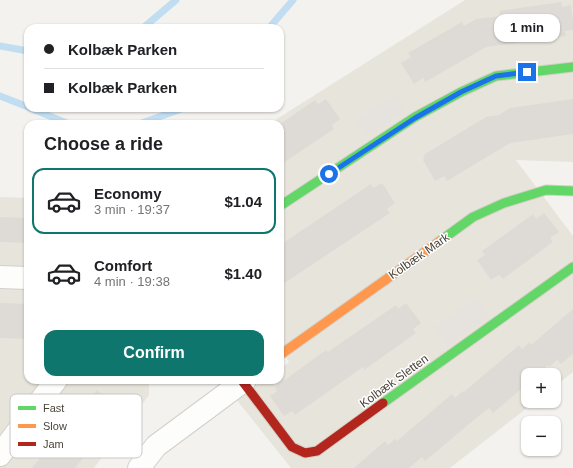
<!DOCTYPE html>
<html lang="en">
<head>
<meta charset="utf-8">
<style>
	body { margin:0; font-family:Arial,sans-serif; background:#f6f6f6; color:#202124; height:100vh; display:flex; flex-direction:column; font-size:15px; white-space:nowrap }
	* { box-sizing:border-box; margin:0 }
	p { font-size:13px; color:#757577 }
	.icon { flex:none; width:22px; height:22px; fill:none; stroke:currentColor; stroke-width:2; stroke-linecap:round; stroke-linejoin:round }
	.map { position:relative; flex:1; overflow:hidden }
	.drawer { position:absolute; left:24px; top:120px; width:260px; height:264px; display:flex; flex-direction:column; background:#fff; border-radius:12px; box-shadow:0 1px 3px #0004 }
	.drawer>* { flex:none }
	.guide { position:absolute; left:24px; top:24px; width:260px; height:88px; border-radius:12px; box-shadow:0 1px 3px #0004; display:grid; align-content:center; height:88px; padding:0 20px; background:#fff }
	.controls { position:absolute; left:521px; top:368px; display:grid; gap:8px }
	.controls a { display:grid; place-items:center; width:40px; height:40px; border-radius:8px; background:#fff; box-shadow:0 1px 3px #0004; font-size:20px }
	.end { position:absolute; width:18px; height:18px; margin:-9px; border:5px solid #1a73e8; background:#fff; box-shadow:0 0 0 2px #fff }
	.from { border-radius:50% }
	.bubble { position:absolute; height:28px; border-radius:12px; background:#fff; box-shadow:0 1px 3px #0004; font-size:13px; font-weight:600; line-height:28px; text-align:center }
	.guide b { display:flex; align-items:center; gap:14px; height:38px; font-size:15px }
	.guide b+b { border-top:1px solid #e0e0e0 }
	.guide i { width:10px; height:10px; background:#202124 }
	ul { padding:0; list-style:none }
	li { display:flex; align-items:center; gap:12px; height:66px; margin:0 8px 6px; padding:0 12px; border:2px solid transparent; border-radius:12px }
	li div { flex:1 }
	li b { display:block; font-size:15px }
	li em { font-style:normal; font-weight:600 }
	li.current { border-color:#0f766e }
	li>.icon { width:36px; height:36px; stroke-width:1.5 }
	h2 { padding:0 20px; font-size:18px; line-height:48px }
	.button { display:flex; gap:8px; margin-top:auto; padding:8px 20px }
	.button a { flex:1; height:46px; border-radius:12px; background:#0f766e; color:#fff; font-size:16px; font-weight:600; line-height:46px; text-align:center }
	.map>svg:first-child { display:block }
	.residential { fill:#e7e4dc }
	.parking { fill:#e6e3df }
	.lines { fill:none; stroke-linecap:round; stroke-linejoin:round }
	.stream { stroke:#c0ddf1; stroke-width:7 }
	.building { fill:#dedbd6 }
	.street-casing { stroke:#d2d0cb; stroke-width:24 }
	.fast-casing { stroke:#d3cfc5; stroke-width:11 }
	.slow-casing { stroke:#d3cfc5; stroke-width:11 }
	.jam-casing { stroke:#d3cfc5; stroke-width:11 }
	.street { stroke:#fdfdfc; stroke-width:22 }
	.fast { stroke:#63d668; stroke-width:9 }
	.slow { stroke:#ff974d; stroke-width:9 }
	.jam { stroke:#b3261e; stroke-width:9 }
	.route { stroke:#1a73e8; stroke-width:5 }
	.labels { text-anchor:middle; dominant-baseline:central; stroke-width:3; stroke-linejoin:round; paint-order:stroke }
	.street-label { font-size:12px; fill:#4b4439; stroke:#fff }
	.key { fill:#fff; stroke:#c9c7c4; stroke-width:1 }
	.key-label { font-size:11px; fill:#4b4439 }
</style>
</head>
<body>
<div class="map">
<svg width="573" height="468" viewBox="0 0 573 468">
	<rect width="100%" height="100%" fill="#f4f2ee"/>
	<!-- residential -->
	<path class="residential" d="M465,0H573V162L516,160L573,236V372L554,387V375H528V401H536L450,468H291L236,399L264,380H280V369L289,362L280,348V124H269Z
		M0,197L28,198V380H149V395L94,468H0Z"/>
	<!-- parking -->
	<path class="parking" d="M396,95L406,112L365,136L355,120Z
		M476,298L489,316L448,346L434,328Z"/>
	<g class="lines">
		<!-- stream -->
		<path class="stream" d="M143,28L176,0
			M269,28L293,0
			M0,46L28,51
			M0,96L28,107
			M30,108L69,124
			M139,124L184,108"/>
	</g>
	<!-- building -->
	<path class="building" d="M561,2L562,7L571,5L573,22V30L565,31L566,36L486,47L425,82L423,78L414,84L401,63L411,57L408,53L462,22L464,26L476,19L500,16L499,11Z
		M326,99L340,119L332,125L334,129L280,165V124L315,100L318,104Z
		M573,99V134L510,143L447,181L444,176L435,181L423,160L425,154L486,117L499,115L510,108Z
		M382,183L395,203L387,209L390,213L280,286V245L371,184L373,188Z
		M544,213L559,232L550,238L553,242L503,279L499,275L491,280L477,260L485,255L482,251L533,214L536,219Z
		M0,217L28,218V243L0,242Z
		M0,303L28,304L27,339L0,338Z
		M406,303L421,323L413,329L416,333L364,370L363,367L295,415L292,411L284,416L270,396L277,391L275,387L326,350L328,352L396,305L398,309Z
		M573,309V354L561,364L557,360L549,367L548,365L537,375H528V383L493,413L489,408L482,414H481L425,461L422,457L409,468H354L385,441L388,445L395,439L397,441L452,394L455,398L463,391L464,392L519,345L522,349L530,342L531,345Z
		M97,390L117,406L111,414L115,417L75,468H32L88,396L91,398Z"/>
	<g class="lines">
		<defs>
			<path id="street" d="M0,277L28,278
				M0,455L56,380
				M139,468L156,446L245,380"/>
			<path id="fast" d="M280,206L415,117L461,92L496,76L573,67
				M440,241L473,217L504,203L546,190L573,191
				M383,403L573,267"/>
			<path id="slow" d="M280,355L440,241"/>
			<path id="jam" d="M243,382L292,447L305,453L317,451L383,403"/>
		</defs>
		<!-- street casing -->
		<use href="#street" class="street-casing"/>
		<!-- fast casing -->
		<use href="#fast" class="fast-casing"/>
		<!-- slow casing -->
		<use href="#slow" class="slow-casing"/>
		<!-- jam casing -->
		<use href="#jam" class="jam-casing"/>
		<!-- street -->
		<use href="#street" class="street"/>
		<!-- fast -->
		<use href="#fast" class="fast"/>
		<!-- slow -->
		<use href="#slow" class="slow"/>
		<!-- jam -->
		<use href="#jam" class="jam"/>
	</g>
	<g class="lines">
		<!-- route -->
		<path class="route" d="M329,174L415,118L461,92L496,76L527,72"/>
	</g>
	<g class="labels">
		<!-- street labels -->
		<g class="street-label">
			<text transform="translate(419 256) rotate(-35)">Kolbæk Mark</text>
			<text transform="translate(394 381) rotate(-36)">Kolbæk Sletten</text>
		</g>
	</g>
	<!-- legend -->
	<rect x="10" y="394" width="132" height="64" rx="6" class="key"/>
	<rect x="18" y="406" width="18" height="4" fill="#63d668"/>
	<rect x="18" y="424" width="18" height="4" fill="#ff974d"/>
	<rect x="18" y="442" width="18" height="4" fill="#b3261e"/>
	<g class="key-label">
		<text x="43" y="412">Fast</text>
		<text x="43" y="430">Slow</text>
		<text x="43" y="448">Jam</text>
	</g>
</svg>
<div class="controls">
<a>+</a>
<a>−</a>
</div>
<i class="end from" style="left:329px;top:174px"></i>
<i class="end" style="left:527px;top:72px"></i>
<div class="bubble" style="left:494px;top:14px;width:66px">1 min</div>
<div class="guide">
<b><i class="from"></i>Kolbæk Parken</b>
<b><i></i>Kolbæk Parken</b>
</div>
<section class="drawer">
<h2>Choose a ride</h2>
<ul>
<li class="current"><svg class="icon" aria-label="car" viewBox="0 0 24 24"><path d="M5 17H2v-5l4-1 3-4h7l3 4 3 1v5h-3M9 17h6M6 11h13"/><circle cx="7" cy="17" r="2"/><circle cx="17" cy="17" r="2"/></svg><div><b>Economy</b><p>3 min · 19:37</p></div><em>$1.04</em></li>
<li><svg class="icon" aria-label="car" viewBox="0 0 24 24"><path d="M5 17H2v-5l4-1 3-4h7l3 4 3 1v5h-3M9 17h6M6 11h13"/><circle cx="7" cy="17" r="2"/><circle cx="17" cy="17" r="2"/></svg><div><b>Comfort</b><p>4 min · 19:38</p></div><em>$1.40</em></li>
</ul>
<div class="button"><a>Confirm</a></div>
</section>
</div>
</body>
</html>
